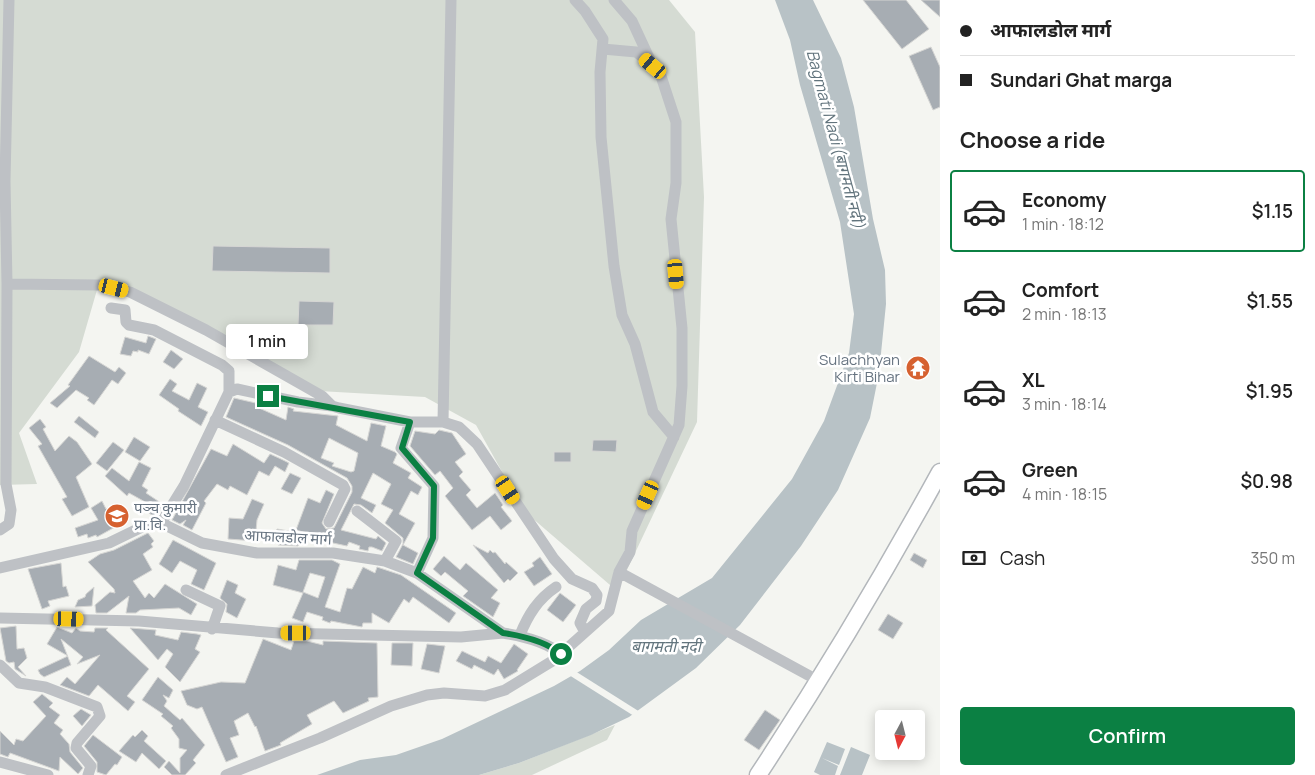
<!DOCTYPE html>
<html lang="en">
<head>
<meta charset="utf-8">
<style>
	body { margin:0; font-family:Manrope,"Noto Sans Devanagari",sans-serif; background:#f6f6f6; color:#222; height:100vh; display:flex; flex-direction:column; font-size:19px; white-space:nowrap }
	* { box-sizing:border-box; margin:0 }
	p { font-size:16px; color:#767676 }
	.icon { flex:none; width:28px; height:28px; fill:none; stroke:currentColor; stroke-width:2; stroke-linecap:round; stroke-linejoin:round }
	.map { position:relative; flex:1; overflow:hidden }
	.panel { display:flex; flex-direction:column; background:#fff; width:375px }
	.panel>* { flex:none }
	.hud { display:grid; align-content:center; height:110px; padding:0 20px; background:#fff }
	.needle { width:32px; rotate:187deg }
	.fabs { position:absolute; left:875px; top:710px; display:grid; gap:10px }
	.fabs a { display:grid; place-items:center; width:50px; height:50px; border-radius:5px; background:#fff; box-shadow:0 2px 12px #0003; font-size:25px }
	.end { position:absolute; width:22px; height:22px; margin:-11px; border:6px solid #0b8043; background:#fff; box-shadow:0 0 0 2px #fff }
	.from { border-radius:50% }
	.bubble { position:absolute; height:35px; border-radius:5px; background:#fff; box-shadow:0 2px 12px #0003; font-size:16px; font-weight:600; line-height:35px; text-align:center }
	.car { position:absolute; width:15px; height:30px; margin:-15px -8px; border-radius:6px; box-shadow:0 0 4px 1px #0007; background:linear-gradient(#f5c518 24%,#345 0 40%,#f5c518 0 76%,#345 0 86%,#f5c518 0) }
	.hud b { display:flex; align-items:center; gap:18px; height:48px; font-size:19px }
	.hud b+b { border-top:1px solid #e0e0e0 }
	.hud i { width:12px; height:12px; background:#222 }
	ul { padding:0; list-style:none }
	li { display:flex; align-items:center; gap:15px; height:82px; margin:0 10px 8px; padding:0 10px; border:2px solid transparent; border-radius:5px }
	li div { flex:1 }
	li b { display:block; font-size:19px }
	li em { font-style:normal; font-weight:600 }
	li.on { border-color:#0b8043 }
	li>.icon { width:45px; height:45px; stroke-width:1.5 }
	h2 { padding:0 20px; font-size:22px; line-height:60px }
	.pay { display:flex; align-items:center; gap:12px; height:55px; padding:0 20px; font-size:19px }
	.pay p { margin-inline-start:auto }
	.cta { display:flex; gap:10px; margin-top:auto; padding:10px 20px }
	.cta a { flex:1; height:58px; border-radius:5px; background:#0b8043; color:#fff; font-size:20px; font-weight:600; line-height:58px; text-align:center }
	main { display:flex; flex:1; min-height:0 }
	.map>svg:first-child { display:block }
	.green { fill:#d5dbd3 }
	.water { fill:#b8c2c6 }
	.pier { fill:#f4f5f1 }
	.building { fill:#a7adb3; stroke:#d6d6d4; fill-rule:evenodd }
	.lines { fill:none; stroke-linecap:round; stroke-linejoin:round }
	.secondary-casing { stroke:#b3b7bb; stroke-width:19 }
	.minor { stroke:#bec1c5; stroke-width:11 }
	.secondary { stroke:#fff; stroke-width:16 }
	.route { stroke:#0b8043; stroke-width:6 }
	.labels { text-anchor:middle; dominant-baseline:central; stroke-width:5; stroke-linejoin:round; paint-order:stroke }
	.poi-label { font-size:15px; fill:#667380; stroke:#fff; text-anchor:end }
	.street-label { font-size:15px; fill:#667380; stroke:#fff }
	.water-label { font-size:16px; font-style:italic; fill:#62747d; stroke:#fff }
</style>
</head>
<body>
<main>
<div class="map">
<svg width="940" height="775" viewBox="0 0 940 775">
	<rect width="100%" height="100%" fill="#f4f5f1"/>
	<!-- green -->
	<path class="green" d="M0,0H669L695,32L704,197L697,422L617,591L524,511L476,425L425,397L319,391L145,295L99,283L79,352L19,433L37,484L0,485Z
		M615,725L607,740L532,775H479L519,763Z"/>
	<!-- water -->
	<path class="water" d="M775,0H813L841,58L854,107L873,219L885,270L886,304L879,373L870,418L838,490L801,546L740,625L696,668L629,717L591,735L519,763L479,775H317L360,760L396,755L442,739L554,686L580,671L609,650L641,620L712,578L792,479L824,421L849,353L854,314L840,222L800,85L790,40Z
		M827,742L845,749L839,765L822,758L838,766L835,775H820L814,772Z
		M851,747L870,755L862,775H840Z"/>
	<!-- pier -->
	<path class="pier" d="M575,671L640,712L634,716L569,675Z"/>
	<!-- building -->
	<path class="building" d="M863,0H906L929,29L902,49Z
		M921,0H940V17Z
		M931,47L940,67V107L933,110L909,56Z
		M213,246L330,248V273L212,271Z
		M299,301L334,302L333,325H298Z
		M148,336L156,339L149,354L138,350V352L133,351L131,356L120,354L125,337L146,343Z
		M171,350L183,359L174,369L163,362Z
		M89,356L115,372L119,367L126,373L118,384L112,380L94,405L87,400L89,398L76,390L57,408L50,403L70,386L68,385Z
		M170,379L177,384L172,391L189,400L197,383L207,388L198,407L208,412L201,426L178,411L179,409L159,395Z
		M234,398L260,404L259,408L286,420L288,407L294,409L293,411L338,416L336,425L367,441L371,423L386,426L381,446L395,452L397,454L393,463L411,473L408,478L422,487L418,495L411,491L399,514L415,523L403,545L418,553L413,564L396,557L403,544V538L385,523L393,510L381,504L391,484L373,473L361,498L376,505L372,513L361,505L354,504L341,530L376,539L378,536L386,543L382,551L372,547H369L368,551L359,549L360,546L349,542L347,546L333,543L325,538L296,530L308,498L320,503L326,490L334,494L322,523L326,529L334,528L352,492V486L347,478L288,445L226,417ZM329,438L358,453L354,471L351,472L332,466L334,463L321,458Z
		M79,416L99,432L95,438L74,422Z
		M40,419L46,427L43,429L55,451L69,436L77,442L92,464L76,477L89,507L72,516L62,499L67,497L38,446L42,444L29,428Z
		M439,430L452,433L466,454L455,462L463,472L459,476L471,490L466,495L477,508L495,493L503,505L501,507L512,521L501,530L490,516L472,530L445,496L453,488L440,471L435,475L410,446L415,431L435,434Z
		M134,437L150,447L140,461L125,452Z
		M593,440H617L616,452L592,451Z
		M113,442L124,450L107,471L96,463Z
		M233,444L264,463L270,454L281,459L289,463L285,472L275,466L269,476L259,471L247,495L230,486L228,490L217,484L204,501L206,503L192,530L183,525L186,520L180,524L172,520L211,449L227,456Z
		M554,452H571V462H554Z
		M139,462L151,468L142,486L148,490L146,493L164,505L155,517L143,509L147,503L129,493L127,496L105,476L112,468L129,481Z
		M290,473L301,478L292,494L281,489Z
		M252,499L264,504L257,520L255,541L228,539L229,518L243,519Z
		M102,501L106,509L116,504L126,521L97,537L96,535L88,538L87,534L78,537L75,528L98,520L91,508Z
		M277,529L301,533L298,546L278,545L279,539L275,538Z
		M148,533L154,541L151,544L153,547L143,554L152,570L133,581L145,598L149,593L154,598L165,584L197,604L191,615L179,608L140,610L136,613H126L129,596L107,613H96L95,605L110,592L115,593L114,589L88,562L100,554L114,550Z
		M173,540L216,563L204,590L191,584L197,570L180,561L172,573L159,564Z
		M473,545L488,553L490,550L493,553L495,552L505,564L506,562L518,573L510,581L508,579L504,583Z
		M914,553L927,560L923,568L910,560Z
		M444,556L460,570L466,563L498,590L491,598L500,603L493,617L463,596L468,591L445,572L441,576L433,569Z
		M540,557L552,574L534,586L524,572L534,566L532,563Z
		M299,560H332L340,564L325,607L340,612L347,588L352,589L363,567L375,573L377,567L401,575L456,613L449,623L413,597L409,603L404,599L389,623L372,613V623H363L362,627L331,621L330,623L322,620L323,617L307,612L303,622L292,618L303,593L273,585L278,565L296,570ZM310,573L325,577L318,598L303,592Z
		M61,563L63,587L66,586L69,596L48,601L50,606L42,609L28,569Z
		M227,580L238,585L235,593L246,599L237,618L226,612L227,604L220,598Z
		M94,587L92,606L75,607L78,600L85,597L86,594Z
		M560,593L576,605L563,622L547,610Z
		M888,614L903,623L893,639L878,630Z
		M16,626L17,649L24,648L27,658L18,667L26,676L15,669L14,662L9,663L6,661L0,628Z
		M57,627L72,633L76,628L80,631L94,632L95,628H108L106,630L149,669L127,696L135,702L128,711L98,685L89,696L60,685L67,677L75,684L100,655L77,664L83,657L61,639L71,665L44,677L40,674L38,670L68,656L47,644Z
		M130,628L156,630L155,635L178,640L181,632L197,634L201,635L195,649L200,652L180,682L165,667L173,654L167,649L158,660Z
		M263,639L291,650L294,641H307L323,645V641L377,643L378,697L368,698L369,701L343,713L334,701L307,715L312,724L280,743L281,745L265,751L256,726L255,727L248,713L234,721L239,735L230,738L238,757L226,762L202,707L197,709L187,705L181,691L221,682L245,683Z
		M392,643H413L412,666L391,665Z
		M427,644L445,646L439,673L421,669Z
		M514,644L528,654L517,670L518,671L504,679L498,669L494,675L474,665L472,669L456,661L462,651L485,662L488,656L501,663Z
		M158,677L173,690L169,698L163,695L167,701L164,706L180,720L182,718L205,745L193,760L196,763L185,775H172L164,767L169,761L180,773V758L187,750L179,748V739L171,728L173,726L161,716L163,714L142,700Z
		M42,694L53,703L49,707L60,715L54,723L63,730L60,734L69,744L70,752L83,768L78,774L60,757L59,771L10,753L8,757L0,754V731L14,745L16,739L23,741L46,716L33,702Z
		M81,709L91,715L82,726L73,716Z
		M765,710L780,720L759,750L744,740Z
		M142,730L148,736L144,741L166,761L159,769L142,753L136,762L119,751L133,735L135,737Z
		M93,735L122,757L117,765L115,764L106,775L97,772V762L84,746Z"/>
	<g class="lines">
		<defs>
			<path id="secondary" d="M758,775C823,676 883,576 940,472"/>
		</defs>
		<!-- secondary casing -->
		<use href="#secondary" class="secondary-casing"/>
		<!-- minor -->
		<path class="minor" d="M575,0L585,11L603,39L600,72L601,137L614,266L622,315L635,344L653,412L674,437
			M614,0L632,21L651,62
			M7,284L99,285L130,292L206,330L322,396L332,406L339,408L410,422H443L459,427L477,444L554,559L572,579L592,588L597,595L596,601L586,609L580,623L585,632
			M111,308L125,310L126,322L129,325L154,330L222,365L229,371V392
			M215,420L284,452L343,485L345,489L329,522
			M410,422L401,448L434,486L433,538L417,573
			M443,422L451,0
			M357,511L396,541L385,561
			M161,523L184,486L229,392L237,389L298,402L332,406
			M0,530L9,524L11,510L6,484L7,284L5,181L9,0
			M0,568L109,543L144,526L161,523L202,543L257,553H333L385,561L417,573L503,633C523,636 545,641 561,654
			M619,572L819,681
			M186,590L220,606L212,629
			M0,618L139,621L278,633L461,637L503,633
			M520,635C528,615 538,599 556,587
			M0,665L19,683L45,687L97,707L100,716L77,743L76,748L91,766L88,775
			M0,762L48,775
			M226,775L320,738L391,706L427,695L444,693L485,696L505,690L554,660L609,611L619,572L630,552L632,531L679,425L682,386V328L671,219L676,183V122L659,70L636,52L603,49"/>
		<!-- secondary -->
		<use href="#secondary" class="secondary"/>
	</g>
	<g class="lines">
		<!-- route -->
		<path class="route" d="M268,396L410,422L402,448L434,486L433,538L417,573L503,633C523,636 545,641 561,654"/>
	</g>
	<!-- icons -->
	<defs>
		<symbol id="temple-disc" viewBox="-11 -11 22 22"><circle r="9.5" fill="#d66130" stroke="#fff"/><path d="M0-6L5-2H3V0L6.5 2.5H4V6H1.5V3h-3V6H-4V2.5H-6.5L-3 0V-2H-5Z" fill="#fff"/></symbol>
		<symbol id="school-disc" viewBox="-11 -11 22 22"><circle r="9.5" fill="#d66130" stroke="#fff"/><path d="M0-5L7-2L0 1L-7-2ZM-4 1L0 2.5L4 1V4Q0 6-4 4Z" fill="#fff"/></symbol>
	</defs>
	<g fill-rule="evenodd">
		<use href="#temple-disc" x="904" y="354" width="28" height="28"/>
		<use href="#school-disc" x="103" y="502" width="28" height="28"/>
	</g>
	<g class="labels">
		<!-- poi labels -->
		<g class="poi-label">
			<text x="900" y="359">Sulachhyan<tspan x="900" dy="17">Kirti Bihar</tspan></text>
			<text x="134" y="507" text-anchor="start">पञ्च कुमारी<tspan x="134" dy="17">प्रा.वि.</tspan></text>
		</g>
		<!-- street labels -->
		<g class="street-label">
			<text transform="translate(288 537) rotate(3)">आफालडोल मार्ग</text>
		</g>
		<!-- water labels -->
		<g class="water-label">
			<text transform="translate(836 139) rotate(75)">Bagmati Nadi (बागमती नदी)</text>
			<text x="666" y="646">बागमती नदी</text>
		</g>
	</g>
</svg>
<div class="fabs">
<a><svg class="needle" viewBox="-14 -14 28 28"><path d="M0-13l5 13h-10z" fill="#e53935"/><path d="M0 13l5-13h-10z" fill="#767676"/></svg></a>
</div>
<i class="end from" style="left:561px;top:654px"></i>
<i class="end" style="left:268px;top:396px"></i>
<div class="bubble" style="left:226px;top:324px;width:82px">1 min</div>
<i class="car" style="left:653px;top:66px;rotate:310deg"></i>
<i class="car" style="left:676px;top:274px;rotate:175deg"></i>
<i class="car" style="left:114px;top:288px;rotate:104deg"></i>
<i class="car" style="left:508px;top:490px;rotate:147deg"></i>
<i class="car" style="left:648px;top:495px;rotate:204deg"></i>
<i class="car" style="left:69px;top:619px;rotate:92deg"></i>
<i class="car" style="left:296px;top:633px;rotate:270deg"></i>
</div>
<section class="panel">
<div class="hud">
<b><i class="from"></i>आफालडोल मार्ग</b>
<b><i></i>Sundari Ghat marga</b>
</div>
<h2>Choose a ride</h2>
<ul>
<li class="on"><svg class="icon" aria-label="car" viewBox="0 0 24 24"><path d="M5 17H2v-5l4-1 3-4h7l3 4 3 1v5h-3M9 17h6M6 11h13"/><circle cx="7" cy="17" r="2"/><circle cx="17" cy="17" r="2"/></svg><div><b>Economy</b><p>1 min · 18:12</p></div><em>$1.15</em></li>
<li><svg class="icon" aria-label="car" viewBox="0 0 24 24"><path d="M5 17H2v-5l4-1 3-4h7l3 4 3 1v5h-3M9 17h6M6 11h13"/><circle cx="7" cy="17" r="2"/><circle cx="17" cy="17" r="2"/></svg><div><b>Comfort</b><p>2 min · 18:13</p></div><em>$1.55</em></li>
<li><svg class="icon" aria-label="car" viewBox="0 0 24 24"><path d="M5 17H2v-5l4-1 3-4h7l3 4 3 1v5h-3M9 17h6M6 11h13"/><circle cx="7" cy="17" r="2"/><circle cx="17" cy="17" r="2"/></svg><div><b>XL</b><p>3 min · 18:14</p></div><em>$1.95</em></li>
<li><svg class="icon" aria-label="car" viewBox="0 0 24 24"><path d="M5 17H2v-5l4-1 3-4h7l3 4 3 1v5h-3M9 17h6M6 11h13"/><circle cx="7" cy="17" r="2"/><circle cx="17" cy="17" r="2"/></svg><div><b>Green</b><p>4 min · 18:15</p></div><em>$0.98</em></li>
</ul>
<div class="pay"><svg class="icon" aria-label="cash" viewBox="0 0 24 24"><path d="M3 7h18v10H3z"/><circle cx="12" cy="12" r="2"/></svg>Cash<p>350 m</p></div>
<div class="cta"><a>Confirm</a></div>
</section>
</main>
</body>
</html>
